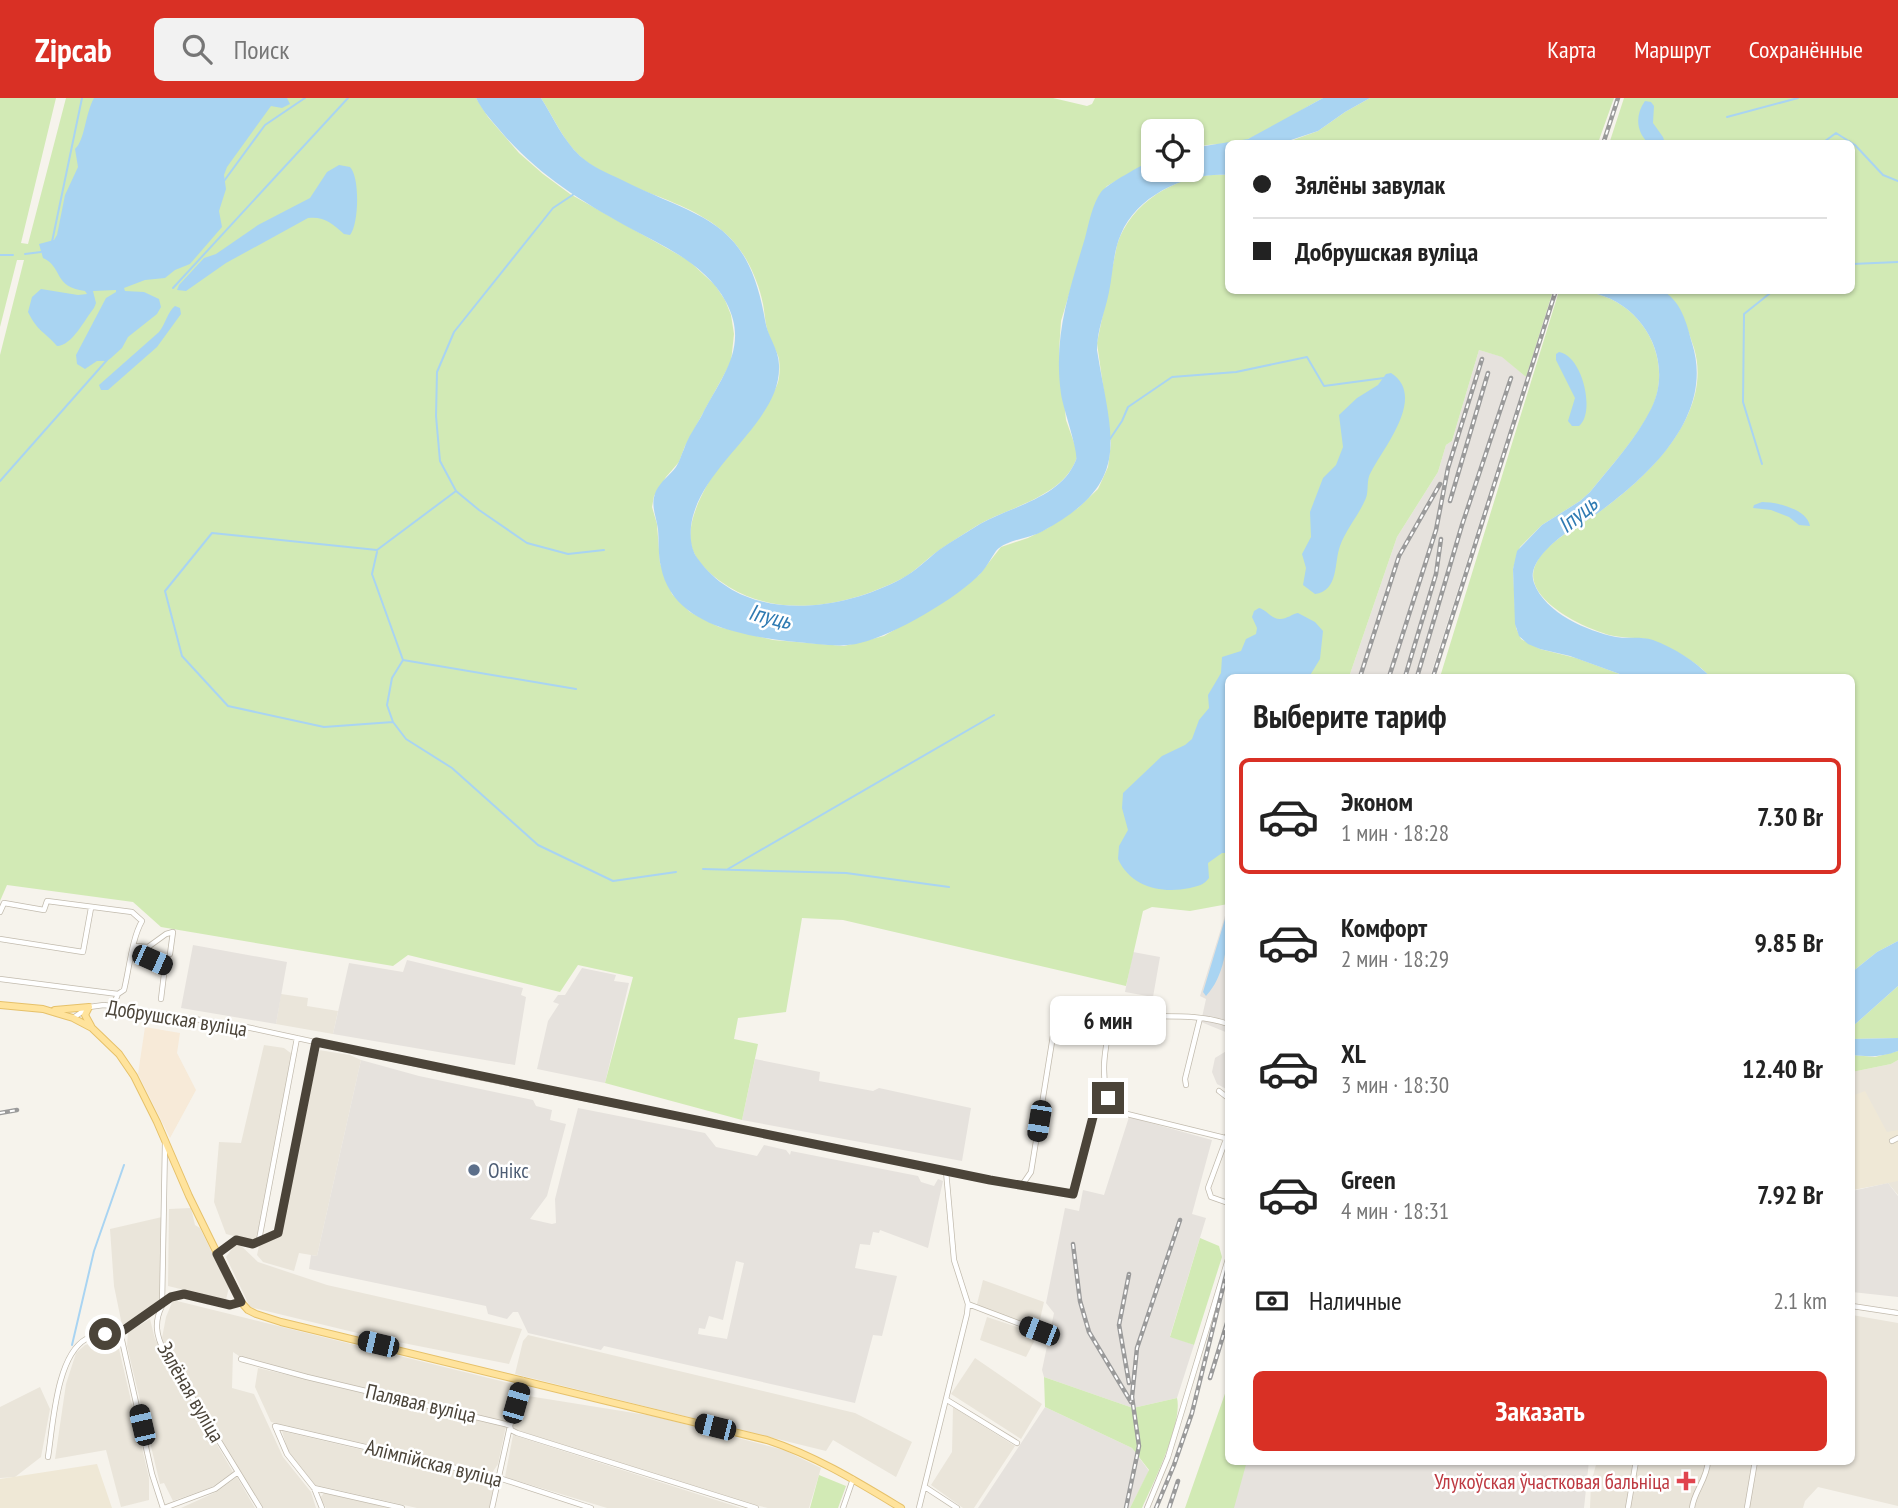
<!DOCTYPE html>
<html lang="ru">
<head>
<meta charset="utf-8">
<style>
	body { margin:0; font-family:"PT Sans Narrow",sans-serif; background:#f2f2f2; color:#222; height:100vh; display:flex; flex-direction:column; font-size:26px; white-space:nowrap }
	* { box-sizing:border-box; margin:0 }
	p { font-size:23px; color:#767676 }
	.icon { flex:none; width:38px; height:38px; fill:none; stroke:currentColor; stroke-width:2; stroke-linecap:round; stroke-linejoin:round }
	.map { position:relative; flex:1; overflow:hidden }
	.details { position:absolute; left:1225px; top:576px; width:630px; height:791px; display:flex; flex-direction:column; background:#fff; border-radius:10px; box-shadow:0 2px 5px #0004 }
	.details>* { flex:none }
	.hud { position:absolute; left:1225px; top:42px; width:630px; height:154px; border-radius:10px; box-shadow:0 2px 5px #0004; display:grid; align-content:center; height:154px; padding:0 28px; background:#fff }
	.fabs { position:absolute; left:1141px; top:21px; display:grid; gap:14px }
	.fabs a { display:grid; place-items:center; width:63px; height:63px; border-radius:10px; background:#fff; box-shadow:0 2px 5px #0004; font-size:35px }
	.end { position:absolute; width:32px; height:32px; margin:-16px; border:9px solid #4b4439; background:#fff; box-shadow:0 0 0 4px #fff }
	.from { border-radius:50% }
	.bubble { position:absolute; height:49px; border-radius:10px; background:#fff; box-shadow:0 2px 5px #0004; font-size:23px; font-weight:700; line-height:49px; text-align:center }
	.car { position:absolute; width:21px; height:42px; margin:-21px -10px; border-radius:9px; box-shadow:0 0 5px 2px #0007; background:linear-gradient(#222 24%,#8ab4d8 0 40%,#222 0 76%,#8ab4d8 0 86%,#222 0) }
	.hud b { display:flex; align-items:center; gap:24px; height:66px; font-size:26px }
	.hud b+b { border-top:2px solid #e0e0e0 }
	.hud i { width:18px; height:18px; background:#222 }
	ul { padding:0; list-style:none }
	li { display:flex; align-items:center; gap:21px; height:116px; margin:0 14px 10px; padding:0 14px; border:4px solid transparent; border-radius:10px }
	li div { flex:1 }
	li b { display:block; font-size:26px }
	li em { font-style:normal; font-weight:700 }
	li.on { border-color:#d93025 }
	li>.icon { width:63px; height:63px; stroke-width:1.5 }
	h2 { padding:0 28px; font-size:32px; line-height:84px }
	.pay { display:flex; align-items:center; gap:18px; height:77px; padding:0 28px; font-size:26px }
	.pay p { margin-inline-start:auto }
	.primary-button { display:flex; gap:14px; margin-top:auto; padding:14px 28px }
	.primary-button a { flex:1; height:80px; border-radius:10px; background:#d93025; color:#fff; font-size:28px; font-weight:700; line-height:80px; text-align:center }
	header { display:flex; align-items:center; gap:42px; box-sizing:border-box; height:98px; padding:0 35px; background:#d93025; color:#fff }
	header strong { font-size:33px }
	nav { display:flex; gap:38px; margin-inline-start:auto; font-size:24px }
	.search { width:490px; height:63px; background:#f2f2f2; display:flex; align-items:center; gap:18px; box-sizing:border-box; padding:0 24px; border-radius:10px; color:#767676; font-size:26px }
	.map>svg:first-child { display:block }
	.residential { fill:#eae5da }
	.commercial { fill:#f7ead8 }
	.industrial { fill:#e6e2dd; fill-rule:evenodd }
	.education { fill:#efe8d6 }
	.green { fill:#d2eab5 }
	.water { fill:#a9d4f2 }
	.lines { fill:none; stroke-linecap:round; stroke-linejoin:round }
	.stream { stroke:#a9d4f2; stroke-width:2 }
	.minor-casing { stroke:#c2bbae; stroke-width:6 }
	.major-casing { stroke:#e6c16a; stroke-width:8 }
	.minor { stroke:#fff; stroke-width:4.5 }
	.major { stroke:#ffe39c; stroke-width:6 }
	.rail-casing { stroke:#9a9a9a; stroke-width:4.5 }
	.rail { stroke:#fff; stroke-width:2; stroke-dasharray:5; stroke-linecap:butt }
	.route { stroke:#4b4439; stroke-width:9 }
	.service-dot { fill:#5c6f8a; stroke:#fff; stroke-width:2.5 }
	.health-dot { fill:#e0444e; stroke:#fff; stroke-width:2.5 }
	.labels { text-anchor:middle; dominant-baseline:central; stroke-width:5; stroke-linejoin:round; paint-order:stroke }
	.street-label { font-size:21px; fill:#4b4439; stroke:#fff }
	.service-label { font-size:21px; fill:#4e5e75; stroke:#fff; text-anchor:start }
	.health-label { font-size:21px; fill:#be3a42; stroke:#fff; text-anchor:end }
	.water-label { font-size:23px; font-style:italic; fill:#2e7ab2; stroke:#fff }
</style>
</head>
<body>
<header>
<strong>Zipcab</strong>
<div class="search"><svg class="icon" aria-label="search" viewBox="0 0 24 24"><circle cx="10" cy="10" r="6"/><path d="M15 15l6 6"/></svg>Поиск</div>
<nav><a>Карта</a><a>Маршрут</a><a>Сохранённые</a></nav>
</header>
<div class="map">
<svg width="1898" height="1410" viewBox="0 0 1898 1410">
	<rect width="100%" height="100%" fill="#f6f3ec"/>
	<!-- residential -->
	<path class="residential" d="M281,896L308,900L307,908L338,913L333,936L276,926Z
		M264,947L284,950L292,956L257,1140L253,1143L226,1136L214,1104L219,1044L241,1045Z
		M319,952L350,957L361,962L317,1158L299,1155L294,1173L263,1164L257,1157L260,1144L281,1137Z
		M1898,962V1097L1888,1085L1852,1092V974L1891,966Z
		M191,1110L195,1127L200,1130L229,1189L226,1202L168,1188L169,1111Z
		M162,1119L159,1208L122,1227L114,1188L110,1131Z
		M237,1144L258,1164L327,1187L522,1231L509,1266L378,1240L250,1209L226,1159Z
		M983,1182L1044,1204L1038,1230L976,1210Z
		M173,1202L517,1287L508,1324L302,1276L239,1258L233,1254L232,1290L254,1296L283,1359L311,1394L316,1410H262L165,1253L162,1240L166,1219Z
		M1852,1217L1898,1225V1408L1818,1389L1805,1403L1803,1410H1590L1591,1385L1597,1363H1852Z
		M987,1219L1038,1236L1026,1259L980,1242Z
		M150,1221L155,1241L233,1374L212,1389L173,1403L164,1385L160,1386L127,1248L128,1234Z
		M528,1237L855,1315L912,1344L896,1379L833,1342L826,1353L515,1276L523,1243Z
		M116,1238L149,1380V1402L121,1409L106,1352L55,1361L66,1286L76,1255L85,1247Z
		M975,1260L1042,1306L1021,1341L951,1296Z
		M258,1270L506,1328L498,1366L492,1375L271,1324L255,1289Z
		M40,1289L50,1311L41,1359L15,1379L0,1380V1309Z
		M522,1297L653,1318L784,1352L821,1370L809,1410H768L724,1400L511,1330Z
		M953,1309L1015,1348L974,1410H963L931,1387L952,1354Z
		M282,1333L495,1383L489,1410H417L315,1387L288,1353Z
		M513,1337L741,1410H607L505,1379Z
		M237,1379L255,1410H181L216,1394Z
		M324,1395L390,1410H326L320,1400Z"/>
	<!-- commercial -->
	<path class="commercial" d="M145,929L180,935L177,955L196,992L170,1040L138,976Z"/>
	<!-- industrial -->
	<path class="industrial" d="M1479,252L1503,259L1526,279L1430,579H1349L1397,439L1438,374L1446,347L1452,343Z
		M1228,808V935L1201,924L1206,901L1200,898Z
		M193,847L287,864L276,926L181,910Z
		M1133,854L1160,859L1153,899L1125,894Z
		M407,862L523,890L521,897L526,899L515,967L333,936L349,865L403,874Z
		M582,870L616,877L614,883L629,885L605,985L537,971L548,923L559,906L553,904L558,897H565Z
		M1228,952V992L1217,986L1212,974L1215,960Z
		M755,961L820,974L819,983L873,993L879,990L971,1010L962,1063L742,1022Z
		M361,962L419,978L533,1002L536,1008L552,1012L550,1022L566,1026L547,1098L530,1121L552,1126L556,1125L555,1101L578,1010L705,1035L716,1049L757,1058L764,1047L786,1052L790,1057L791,1053L918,1078L921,1084L934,1088L938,1081L943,1083L928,1150L880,1132L879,1135L873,1134L870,1147L860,1146L855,1170L897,1178L882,1238L873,1237L855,1305L604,1248L601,1252L528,1235L518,1214H513L507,1221L488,1216L486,1208L309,1171L311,1157L317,1158ZM736,1163L744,1165L727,1241L698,1236L699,1230L705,1231L709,1218L723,1222Z
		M1129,1019L1212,1042L1192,1116L1206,1120L1170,1238L1194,1247L1177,1300L1133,1310L1044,1279L1042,1272L1054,1215L1046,1205L1065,1110L1079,1113L1083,1092L1104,1097Z
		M1888,1085L1898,1098V1199L1852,1194V1093Z
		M1045,1309L1132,1350L1149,1373L1130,1410H978Z
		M1246,1363H1589L1584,1410H1233Z"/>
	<!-- education -->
	<path class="education" d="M1865,993L1887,1034L1898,1032V1083L1852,1092V998Z
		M97,1366L112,1410H0V1381Z"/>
	<!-- green -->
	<path class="green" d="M0,0H56L21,145L28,146L66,0H476L488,19L519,55L543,76L570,96L688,162L715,187L725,202L731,217L734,236L731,264L685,348L679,364L666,379L654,398L652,409L657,426L660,465L672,496L690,514L719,529L773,542L844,548L884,538L933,509L979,477L1001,449L1028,440L1048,430L1078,410L1098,391L1108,369L1111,345L1097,245L1117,147C1131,102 1182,73 1228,77V192L1553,193L1526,279L1502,259L1479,252L1452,343L1446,347L1438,374L1397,439L1349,579H1228V806L1190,813L1152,809L1143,813L1126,888L843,822L802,820L786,914L738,920L734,941L758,946L742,1022L605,985L633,879L578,867L560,894L408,857L393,868L161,829L133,804L7,787L0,803V257L24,162H17L0,229Z
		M541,0H1053L1087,8L1092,6L1095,0H1323C1298,13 1273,31 1246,42C1231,47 1209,45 1192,50V33H1153V62L1107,88L1098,100L1061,223L1059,253L1066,322L1078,356C1067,398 1011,408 978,427C965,435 951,444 938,453C925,462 915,474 901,481C848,508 782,521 729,489C716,481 702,470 695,457C672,417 739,341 762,309C766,302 774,295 777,287C780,280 780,269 779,261C777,253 771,245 769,237C765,227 765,216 763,206C760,191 754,175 746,161C712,101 634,101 583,61C564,45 554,20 541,0Z
		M1370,0H1614L1598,45L1282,46L1318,33L1345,14Z
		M1624,0H1898V843L1877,854L1852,874V579C1820,579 1788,579 1756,579C1743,579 1727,581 1714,579C1708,578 1706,574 1701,570C1687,559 1673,551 1656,544C1642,538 1628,541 1614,538C1589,533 1521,502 1535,468C1546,442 1578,430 1599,414C1647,380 1714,316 1694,250C1685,223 1682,211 1660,193L1852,192V46H1609Z
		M1559,193C1572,195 1585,193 1597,196C1646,209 1674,265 1651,312C1636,341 1611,368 1590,394L1580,403L1542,427L1520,449L1513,471L1516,530L1521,541L1540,551L1576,560L1628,579H1440Z
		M1898,888V940L1852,941V929Z
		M1898,953V962L1891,966L1852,974V957L1875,959Z
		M1200,1140L1219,1148L1222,1159L1194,1247L1170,1239Z
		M1044,1279L1133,1310L1177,1300C1183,1325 1153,1386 1142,1410H1130L1149,1372L1132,1350L1045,1309Z
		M1228,1287V1363H1247L1234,1410H1185Z
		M819,1377L846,1388L838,1410H810Z"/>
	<!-- water -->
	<path class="water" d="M94,0H287L290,6L282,10L271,8L227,69L224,77L226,91L219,113L222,129L190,166L175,172L165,180L145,182L124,190L125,193L144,194L159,201L161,209L157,216L128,239L122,250L111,260L107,263H97L85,271L77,266L76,257L106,200L116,194V192L93,193L96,205L94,210C85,221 72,248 57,248C45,234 37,233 28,214L32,199L41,191L78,197L87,196L85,193C53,189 63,169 43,160L39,146L54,142L57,137L65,97L78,69L75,51C85,42 85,16 94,0Z
		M476,0H541C553,19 563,42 580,58C591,68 607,75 622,82C702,122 747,119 765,222C767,238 779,251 779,267C782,325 699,367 691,428C690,440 691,452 698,461C745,526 839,514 901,481C916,473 926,462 939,452C952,443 967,434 980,426C1012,408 1061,400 1076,362C1079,355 1063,310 1061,296C1053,238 1069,194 1085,140C1089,125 1092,107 1101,94C1106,87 1143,66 1153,62V72H1192V50L1248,41L1323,0H1370L1345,14L1318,33L1282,45L1228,46V77C1188,74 1137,97 1121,136C1113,154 1113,175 1109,194C1105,214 1097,232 1097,252C1111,340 1135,383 1043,433C1029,441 1007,441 996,453C991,460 987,468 982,474C958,500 894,537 860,545C845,549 831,547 816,546C787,543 761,541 733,533C700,524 668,506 661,469C658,457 659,443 658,431C656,417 650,407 656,393C661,383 670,377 676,369C680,363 681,357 684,351C688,339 696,328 702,317C721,279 750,249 726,204C705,165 663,148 626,128C579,102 538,76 503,36C493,24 483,14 476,0Z
		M1645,3L1651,4L1654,8L1653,25L1663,39L1665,45H1648C1636,33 1635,17 1645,3Z
		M339,67L350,69C360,79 359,126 350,137L344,136C333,126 324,118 308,120L226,165L186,193L177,192L179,187L204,160L216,156L258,127L310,100L327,74Z
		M1559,193C1584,192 1612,192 1638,192C1644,192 1654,191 1660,192C1681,200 1687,227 1692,245C1715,317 1650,377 1598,415C1587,423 1573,429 1562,438C1550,447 1527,467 1534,485C1545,515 1587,533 1616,539C1628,541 1641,538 1653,542C1675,550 1694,563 1711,579H1628L1570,558L1540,551L1528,546L1519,538L1515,526L1513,471L1517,453L1542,427L1580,403L1590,394C1611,368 1636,341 1651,311C1674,265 1646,209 1597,196C1585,193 1572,195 1559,193Z
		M175,208L180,210L181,216L157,249L108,292H101L99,287L159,234C165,227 168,213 175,208Z
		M1559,254C1582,257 1596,314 1579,328H1572L1568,323L1575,300L1556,262V256Z
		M1391,275C1427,298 1384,349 1371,374C1366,382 1369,392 1366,400C1359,417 1346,431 1340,448C1334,464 1339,493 1315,496L1303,487L1306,470L1302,456L1311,439L1310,414L1323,380L1336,367L1343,349L1339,317L1357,300L1378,287L1386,276Z
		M1762,404C1777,404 1807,411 1810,428L1799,427L1789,419L1771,412L1753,410L1754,407Z
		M1259,510C1267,512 1271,521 1280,521C1287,521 1292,516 1298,515L1315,524L1323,533L1320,561L1309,579H1228V755H1222L1208,765L1209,780C1204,787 1198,788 1190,790C1161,796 1131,789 1118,761L1119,748L1128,732L1122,710L1123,695L1162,658L1185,647L1192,641L1199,622L1209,610L1208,597L1221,575L1222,559L1241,553L1246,541L1256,536L1257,530L1252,519L1254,513Z
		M1228,811C1229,839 1226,877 1206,898L1203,894Z
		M1898,843V888L1852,929V874L1877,854Z
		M1898,940V953C1882,959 1869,959 1852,957V941Z"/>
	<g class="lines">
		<!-- stream -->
		<path class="stream" d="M1727,19L1798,0
			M1821,46L1836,35L1855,47L1883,77L1898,83
			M224,83L265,27L305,0
			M574,96L553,110L454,234L437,274L436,318L440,363L456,393L479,412L527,445L568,456L604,452
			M52,144L82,0
			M25,156L41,154
			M0,157H13
			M1852,166L1898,164
			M173,190L348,0
			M1110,341L1122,323L1128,309L1172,279L1236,274L1307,259L1324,288L1384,280
			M1762,366L1743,304L1744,216L1774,192
			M0,383L107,262
			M377,454L372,476L403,562L576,591
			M403,562L392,580L387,607L393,624L406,641L452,670L538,747L613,783L676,774
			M393,624L324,629L228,608L182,558L165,493L212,435L377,452L456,393
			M703,771L846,775L949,789
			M728,771L994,617
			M72,1247L94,1153L124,1067"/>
		<defs>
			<path id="minor" d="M0,814L4,805L44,812L47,803L132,814L142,823C132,840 129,872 124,892L118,896L113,908
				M0,841L83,854L91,810
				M135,848L148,849L166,836L173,834L170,856
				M145,850L152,862L165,868L161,901
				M0,881L118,896
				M1112,916C1150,922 1192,913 1228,926
				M73,920L89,909L104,907L246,929L463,976L990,1082L1073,1095L1094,1015L1108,1000
				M1186,987L1185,981L1200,920
				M1219,993L1228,1000
				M1228,1036L1208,1090L1211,1099L1228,1105
				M1892,1043L1898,1040
				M165,1045L162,1208C154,1224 156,1237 164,1253L260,1410
				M1022,1087L1031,1074L1056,919L1065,907L1112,916C1106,947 1098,977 1111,1008L1127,1016L1225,1040
				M260,1141L278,1135L316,944
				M217,1156L236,1142L253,1146L259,1142L297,940
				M968,1206L1039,1233
				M1852,1208L1898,1215
				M241,1261L307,1279L505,1326L510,1328L511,1332L517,1335L756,1410
				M947,1302L1017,1345
				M48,1359C53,1328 56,1258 86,1241C96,1235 113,1234 124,1232
				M925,1389L957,1410
				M314,1390L402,1410
				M163,1410L152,1376L121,1238L124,1232C136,1224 169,1199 181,1197C202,1194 219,1211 241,1204
				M164,1410L215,1391L238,1374
				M322,1410L314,1390L287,1356L275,1328L499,1380L591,1410
				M492,1410L510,1328L523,1282
				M843,1410L853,1381
				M919,1410L967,1216L968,1206L954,1162L946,1073
				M1147,1410L1168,1359L1228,1161
				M1628,1410L1636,1363
				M1692,1410C1694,1393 1707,1382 1708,1363
				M1747,1410L1755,1363"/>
			<path id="major" d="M0,907L43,911L73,920L92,930L119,956L134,978L157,1024L189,1098L241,1204L248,1212L256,1216L281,1224L767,1342C816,1358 858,1384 901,1410
				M55,912L89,909L85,917L91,928"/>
		</defs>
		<!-- minor casing -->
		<use href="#minor" class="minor-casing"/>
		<!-- major casing -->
		<use href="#major" class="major-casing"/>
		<!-- minor -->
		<use href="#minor" class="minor"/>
		<!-- major -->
		<use href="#major" class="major"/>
		<defs>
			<path id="rail" d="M1603,46L1618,0
				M1450,403L1488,275
				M1360,579L1399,458L1440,386
				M1389,579L1436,432L1448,370L1482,261
				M1405,579L1436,476L1441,441
				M1417,579L1462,427L1511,280
				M1433,579L1556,192
				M0,1015L17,1012
				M1073,1146L1080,1203L1089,1234L1131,1304
				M1210,1280L1228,1222
				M1129,1285L1119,1227L1129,1176
				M1126,1410L1139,1348L1132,1299L1137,1250L1180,1122
				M1156,1410L1174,1367L1192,1315L1228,1169
				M1169,1410L1178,1383"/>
		</defs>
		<!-- rail casing -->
		<use href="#rail" class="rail-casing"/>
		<!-- rail -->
		<use href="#rail" class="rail"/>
	</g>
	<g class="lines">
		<!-- route -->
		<path class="route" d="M105,1236L124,1232L171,1199L184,1196L230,1207L241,1204L217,1156L236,1142L253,1146L278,1135L316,944L990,1082L1073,1096L1094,1015L1108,1000"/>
	</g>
	<!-- markers -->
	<circle class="service-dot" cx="474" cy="1072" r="7"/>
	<path class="health-dot" d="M1682.5 1372.5h7v7h7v7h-7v7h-7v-7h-7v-7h7z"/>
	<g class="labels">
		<!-- street labels -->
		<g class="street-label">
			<text transform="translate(177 920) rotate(9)">Добрушская вуліца</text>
			<text transform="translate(191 1294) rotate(60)">Зялёная вуліца</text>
			<text transform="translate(421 1305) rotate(13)">Палявая вуліца</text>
			<text transform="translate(434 1365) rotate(14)">Алімпійская вуліца</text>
		</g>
		<!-- service labels -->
		<g class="service-label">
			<text x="488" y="1072">Онікс</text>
		</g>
		<!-- health labels -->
		<g class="health-label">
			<text x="1670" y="1383">Улукоўская ўчастковая бальніца</text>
		</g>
		<!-- water labels -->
		<g class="water-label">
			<text transform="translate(1577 416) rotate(-40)">Іпуць</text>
			<text transform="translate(770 518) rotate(14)">Іпуць</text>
		</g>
	</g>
</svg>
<div class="fabs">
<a><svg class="icon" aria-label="locate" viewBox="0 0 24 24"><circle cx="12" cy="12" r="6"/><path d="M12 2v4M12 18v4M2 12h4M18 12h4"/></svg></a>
</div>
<i class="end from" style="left:105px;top:1236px"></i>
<i class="end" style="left:1108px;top:1000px"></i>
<div class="bubble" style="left:1050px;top:898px;width:116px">6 мин</div>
<i class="car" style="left:152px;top:862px;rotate:114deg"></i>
<i class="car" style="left:1039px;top:1023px;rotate:189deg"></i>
<i class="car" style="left:1039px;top:1233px;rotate:291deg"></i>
<i class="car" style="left:378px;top:1246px;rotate:283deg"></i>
<i class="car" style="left:516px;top:1305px;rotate:16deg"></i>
<i class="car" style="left:142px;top:1327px;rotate:347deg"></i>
<i class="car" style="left:715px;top:1329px;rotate:284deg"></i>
<div class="hud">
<b><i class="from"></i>Зялёны завулак</b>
<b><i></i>Добрушская вуліца</b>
</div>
<section class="details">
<h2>Выберите тариф</h2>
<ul>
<li class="on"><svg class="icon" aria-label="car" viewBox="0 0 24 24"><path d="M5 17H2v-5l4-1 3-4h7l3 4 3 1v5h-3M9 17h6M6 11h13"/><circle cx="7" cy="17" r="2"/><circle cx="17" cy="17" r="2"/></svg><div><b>Эконом</b><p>1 мин · 18:28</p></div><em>7.30 Br</em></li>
<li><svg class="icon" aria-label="car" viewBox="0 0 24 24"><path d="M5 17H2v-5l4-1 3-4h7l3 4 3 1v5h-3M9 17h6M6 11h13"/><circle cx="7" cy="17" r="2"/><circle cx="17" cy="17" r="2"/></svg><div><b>Комфорт</b><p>2 мин · 18:29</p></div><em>9.85 Br</em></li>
<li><svg class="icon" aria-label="car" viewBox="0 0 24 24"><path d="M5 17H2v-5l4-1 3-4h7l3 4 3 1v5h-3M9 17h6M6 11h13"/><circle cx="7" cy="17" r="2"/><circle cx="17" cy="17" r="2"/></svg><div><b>XL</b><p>3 мин · 18:30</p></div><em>12.40 Br</em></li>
<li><svg class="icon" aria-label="car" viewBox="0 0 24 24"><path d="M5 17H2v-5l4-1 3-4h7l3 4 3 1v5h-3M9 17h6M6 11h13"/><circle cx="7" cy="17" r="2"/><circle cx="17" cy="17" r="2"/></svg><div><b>Green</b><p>4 мин · 18:31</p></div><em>7.92 Br</em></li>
</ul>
<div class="pay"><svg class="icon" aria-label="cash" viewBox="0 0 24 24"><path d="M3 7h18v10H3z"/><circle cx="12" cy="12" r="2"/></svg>Наличные<p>2.1 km</p></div>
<div class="primary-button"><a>Заказать</a></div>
</section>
</div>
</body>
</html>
